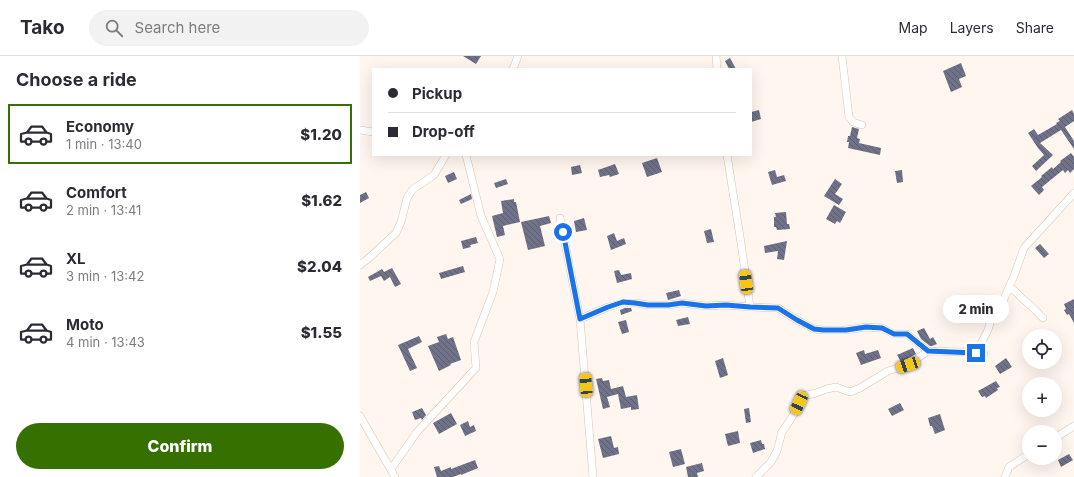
<!DOCTYPE html>
<html lang="en">
<head>
<meta charset="utf-8">
<style>
	body { margin:0; font-family:Inter,sans-serif; background:#f2f2f3; color:#2b2b33; height:100vh; display:flex; flex-direction:column; font-size:15px; white-space:nowrap }
	* { box-sizing:border-box; margin:0 }
	p { font-size:13px; color:#7c7c81 }
	.icon { flex:none; width:22px; height:22px; fill:none; stroke:currentColor; stroke-width:2; stroke-linecap:round; stroke-linejoin:round }
	.map { position:relative; flex:1; overflow:hidden }
	.drawer { display:flex; flex-direction:column; background:#fff; width:360px }
	.drawer>* { flex:none }
	.banner { position:absolute; left:12px; top:12px; width:380px; height:88px; border-radius:0px; box-shadow:0 4px 16px #0002; display:grid; align-content:center; height:88px; padding:0 16px; background:#fff }
	.fabs { position:absolute; left:662px; top:273px; display:grid; gap:8px }
	.fabs a { display:grid; place-items:center; width:40px; height:40px; border-radius:50%; background:#fff; box-shadow:0 4px 16px #0002; font-size:20px }
	.end { position:absolute; width:18px; height:18px; margin:-9px; border:5px solid #1a73e8; background:#fff; box-shadow:0 0 0 2px #fff }
	.from { border-radius:50% }
	.bubble { position:absolute; height:28px; border-radius:14px; background:#fff; box-shadow:0 4px 16px #0002; font-size:13px; font-weight:800; line-height:28px; text-align:center }
	.car { position:absolute; width:12px; height:24px; margin:-12px -6px; border-radius:5px; box-shadow:0 0 3px 1px #0007; background:linear-gradient(#f5c518 24%,#345 0 40%,#f5c518 0 76%,#345 0 86%,#f5c518 0) }
	.banner b { display:flex; align-items:center; gap:14px; height:38px; font-size:15px }
	.banner b+b { border-top:1px solid #e1e1e2 }
	.banner i { width:10px; height:10px; background:#2b2b33 }
	ul { padding:0; list-style:none }
	li { display:flex; align-items:center; gap:12px; height:60px; margin:0 8px 6px; padding:0 8px; border:2px solid transparent; border-radius:0px }
	li div { flex:1 }
	li b { display:block; font-size:15px }
	li em { font-style:normal; font-weight:800 }
	li.selected { border-color:#357001 }
	li>.icon { width:36px; height:36px; stroke-width:1.5 }
	h2 { padding:0 16px; font-size:18px; line-height:48px }
	.action { display:flex; gap:8px; margin-top:auto; padding:8px 16px }
	.action a { flex:1; height:46px; border-radius:24px; background:#357001; color:#fff; font-size:16px; font-weight:800; line-height:46px; text-align:center }
	header { display:flex; align-items:center; gap:24px; box-sizing:border-box; height:56px; padding:0 20px; background:#fff; border-bottom:1px solid #e1e1e2 }
	header strong { font-size:19px }
	nav { display:flex; gap:22px; margin-inline-start:auto; font-size:14px }
	.search { width:280px; height:36px; background:#f2f2f3; display:flex; align-items:center; gap:10px; box-sizing:border-box; padding:0 14px; border-radius:22px; color:#7c7c81; font-size:15px }
	main { display:flex; flex:1; min-height:0 }
	.map>svg:first-child { display:block }
	.building { fill:url(#building-back-hatch) }
	.lines { fill:none; stroke-linecap:round; stroke-linejoin:round }
	.minor-casing { stroke:#d7c4b1; stroke-width:8 }
	.minor { stroke:#fff; stroke-width:7 }
	.route { stroke:#1a73e8; stroke-width:5 }
</style>
</head>
<body>
<header>
<strong>Tako</strong>
<div class="search"><svg class="icon" aria-label="search" viewBox="0 0 24 24"><circle cx="10" cy="10" r="6"/><path d="M15 15l6 6"/></svg>Search here</div>
<nav><a>Map</a><a>Layers</a><a>Share</a></nav>
</header>
<main>
<section class="drawer">
<h2>Choose a ride</h2>
<ul>
<li class="selected"><svg class="icon" aria-label="car" viewBox="0 0 24 24"><path d="M5 17H2v-5l4-1 3-4h7l3 4 3 1v5h-3M9 17h6M6 11h13"/><circle cx="7" cy="17" r="2"/><circle cx="17" cy="17" r="2"/></svg><div><b>Economy</b><p>1 min · 13:40</p></div><em>$1.20</em></li>
<li><svg class="icon" aria-label="car" viewBox="0 0 24 24"><path d="M5 17H2v-5l4-1 3-4h7l3 4 3 1v5h-3M9 17h6M6 11h13"/><circle cx="7" cy="17" r="2"/><circle cx="17" cy="17" r="2"/></svg><div><b>Comfort</b><p>2 min · 13:41</p></div><em>$1.62</em></li>
<li><svg class="icon" aria-label="car" viewBox="0 0 24 24"><path d="M5 17H2v-5l4-1 3-4h7l3 4 3 1v5h-3M9 17h6M6 11h13"/><circle cx="7" cy="17" r="2"/><circle cx="17" cy="17" r="2"/></svg><div><b>XL</b><p>3 min · 13:42</p></div><em>$2.04</em></li>
<li><svg class="icon" aria-label="car" viewBox="0 0 24 24"><path d="M5 17H2v-5l4-1 3-4h7l3 4 3 1v5h-3M9 17h6M6 11h13"/><circle cx="7" cy="17" r="2"/><circle cx="17" cy="17" r="2"/></svg><div><b>Moto</b><p>4 min · 13:43</p></div><em>$1.55</em></li>
</ul>
<div class="action"><a>Confirm</a></div>
</section>
<div class="map">
<svg width="714" height="421" viewBox="0 0 714 421">
	<defs>
		<pattern id="building-back-hatch" width="6" height="6" patternUnits="userSpaceOnUse"><rect width="6" height="6" fill="#707289"/><path d="M-1 5l2 2M0 0l6 6M5-1l2 2" fill="none" stroke="#5c5e70"/></pattern>
	</defs>
	<rect width="100%" height="100%" fill="#fff7ef"/>
	<!-- building -->
	<path class="building" d="M103,0H121L116,8Z
		M370,2L376,13H369L365,5Z
		M601,7L606,20L599,23L602,31L591,36L583,15Z
		M399,54L401,63L391,66V56Z
		M712,54L714,58V65L705,71L714,85V93L701,74L680,87L693,99L676,115L672,110L684,99L678,92L668,77L674,73L678,79L697,68L696,67L700,65L698,63Z
		M492,71L499,73L497,82L500,83L499,87L521,92L520,99L488,92L489,86H487L488,80H490Z
		M711,97L714,101V113L710,117L708,114L705,117L703,114L682,131L684,134L679,139L671,130L682,121L681,120L692,111L693,113L701,106L700,105Z
		M297,102L302,116L287,121L282,107Z
		M255,108L259,118L250,121L249,119L240,121L238,114Z
		M220,109L222,117L212,119L211,111Z
		M415,114L417,121L424,119L426,125L412,129L408,116Z
		M542,114L543,126L537,127L535,115Z
		M94,116L97,123L88,127L85,120Z
		M146,123L148,128L136,132L134,127Z
		M475,123L482,128L475,138L483,143L479,149L464,140Z
		M6,136L9,142L0,147V139Z
		M111,138L112,143L101,148L99,144Z
		M154,143V146H156L160,166L143,170L145,179L137,181L132,160L143,157L141,145Z
		M474,149L486,156L480,167L477,165L475,168L466,163Z
		M426,156L427,168H429L430,173L417,174L416,171H414V161H416L415,157Z
		M189,160L191,167L180,170L185,190L168,194L161,166Z
		M224,162L227,174L216,176L214,165Z
		M351,173L354,186L347,187L344,175Z
		M254,177L257,185L264,182L266,188L251,194L247,180Z
		M116,181L118,187L110,189L111,191L103,193L101,185Z
		M427,185L424,204L417,203L418,195L405,197L404,190Z
		M680,188L689,198L684,202L675,192Z
		M103,210L105,216L81,223L79,217Z
		M32,212L41,228L35,231L30,221L24,225L21,220L10,225L8,221L22,213L24,216Z
		M259,214L261,219L271,217L272,223L257,227L254,215Z
		M319,234L321,240L308,244L306,237Z
		M714,243V267L709,258L707,259L704,254L706,253L704,248Z
		M265,252H271L272,255L261,259L260,254Z
		M328,261L330,268L318,270L316,264Z
		M266,264L269,276L262,278L258,266Z
		M564,272L570,283L573,281L577,288L572,290H570L561,283L557,275Z
		M86,278L88,283L93,281L101,304L90,308L91,309L79,315L68,290L79,286L77,281Z
		M59,280L62,286L48,293L57,312L50,315L38,289Z
		M553,292L556,298L547,303L541,306L537,299Z
		M504,294L505,298L518,294L521,302L501,309L496,297Z
		M363,302L368,319L360,322L355,305Z
		M646,302L652,311L640,318L635,310Z
		M242,322L243,325L249,324L251,333L263,330L266,341L277,339L279,353L271,354V351L261,353L258,338L247,341L250,351L243,353L236,323Z
		M636,325L640,331L637,332L638,334L626,342L625,340L622,341L618,335Z
		M540,347L544,354L532,360L528,353Z
		M62,352L66,359L62,364L61,362L55,364L52,356Z
		M389,352L391,366L386,367L384,353Z
		M91,357L97,368L79,378L73,367Z
		M580,358L585,374L575,378L572,370H570L568,362Z
		M108,365L110,371L114,369L116,375L105,380L100,369Z
		M378,375L380,387L368,390L365,378Z
		M251,380L254,392L258,391L259,398L243,402L238,383Z
		M401,384L402,388H404L405,393L393,397L390,387Z
		M321,393L325,408L313,411L309,396Z
		M709,398L713,404L701,411L698,404Z
		M115,404L118,412L101,419V418L93,421H77L74,411L79,410L81,415L91,411V413Z
		M342,407L344,415L337,417L338,421H328L326,411Z"/>
	<g class="lines">
		<defs>
			<path id="minor" d="M356,0L357,13
				M482,0L489,61L493,66L502,69
				M153,13L158,0
				M0,74L13,76
				M367,99L381,187L390,251
				M200,162L220,263L233,421
				M0,209L9,202L36,177L41,166L47,142L53,133L74,119L86,99
				M650,230C656,237 664,244 671,250C676,254 679,259 683,262
				M220,263L248,251L263,247H275L288,249H308L322,247L346,250L366,249L390,251L418,252L437,264L454,273L463,274H486L506,271L522,272L534,278H547L568,295L605,296L624,298
				M616,297L628,274L631,264L643,245L654,220L664,192L714,137
				M0,360L35,421
				M695,382L714,370
				M31,413L57,376L116,312L114,286L133,236L140,203L121,160L106,99
				M396,421L411,406L417,395L422,376L434,358L442,340L456,337L467,333L476,331L490,336L500,332L528,315L548,309L568,295
				M645,421L649,411L669,398"/>
		</defs>
		<!-- minor casing -->
		<use href="#minor" class="minor-casing"/>
		<!-- minor -->
		<use href="#minor" class="minor"/>
	</g>
	<g class="lines">
		<!-- route -->
		<path class="route" d="M203,176L220,263L248,251L263,246L275,247L288,249H308L322,247L346,250L366,249L390,251L418,252L437,264L454,273L463,274H486L506,271L522,272L534,278H547L568,295L616,297"/>
	</g>
</svg>
<div class="fabs">
<a><svg class="icon" aria-label="locate" viewBox="0 0 24 24"><circle cx="12" cy="12" r="6"/><path d="M12 2v4M12 18v4M2 12h4M18 12h4"/></svg></a>
<a>+</a>
<a>−</a>
</div>
<i class="end from" style="left:203px;top:176px"></i>
<i class="end" style="left:616px;top:297px"></i>
<div class="bubble" style="left:583px;top:239px;width:66px">2 min</div>
<i class="car" style="left:386px;top:226px;rotate:352deg"></i>
<i class="car" style="left:548px;top:309px;rotate:252deg"></i>
<i class="car" style="left:226px;top:329px;rotate:355deg"></i>
<i class="car" style="left:439px;top:347px;rotate:205deg"></i>
<div class="banner">
<b><i class="from"></i>Pickup</b>
<b><i></i>Drop-off</b>
</div>
</div>
</main>
</body>
</html>
